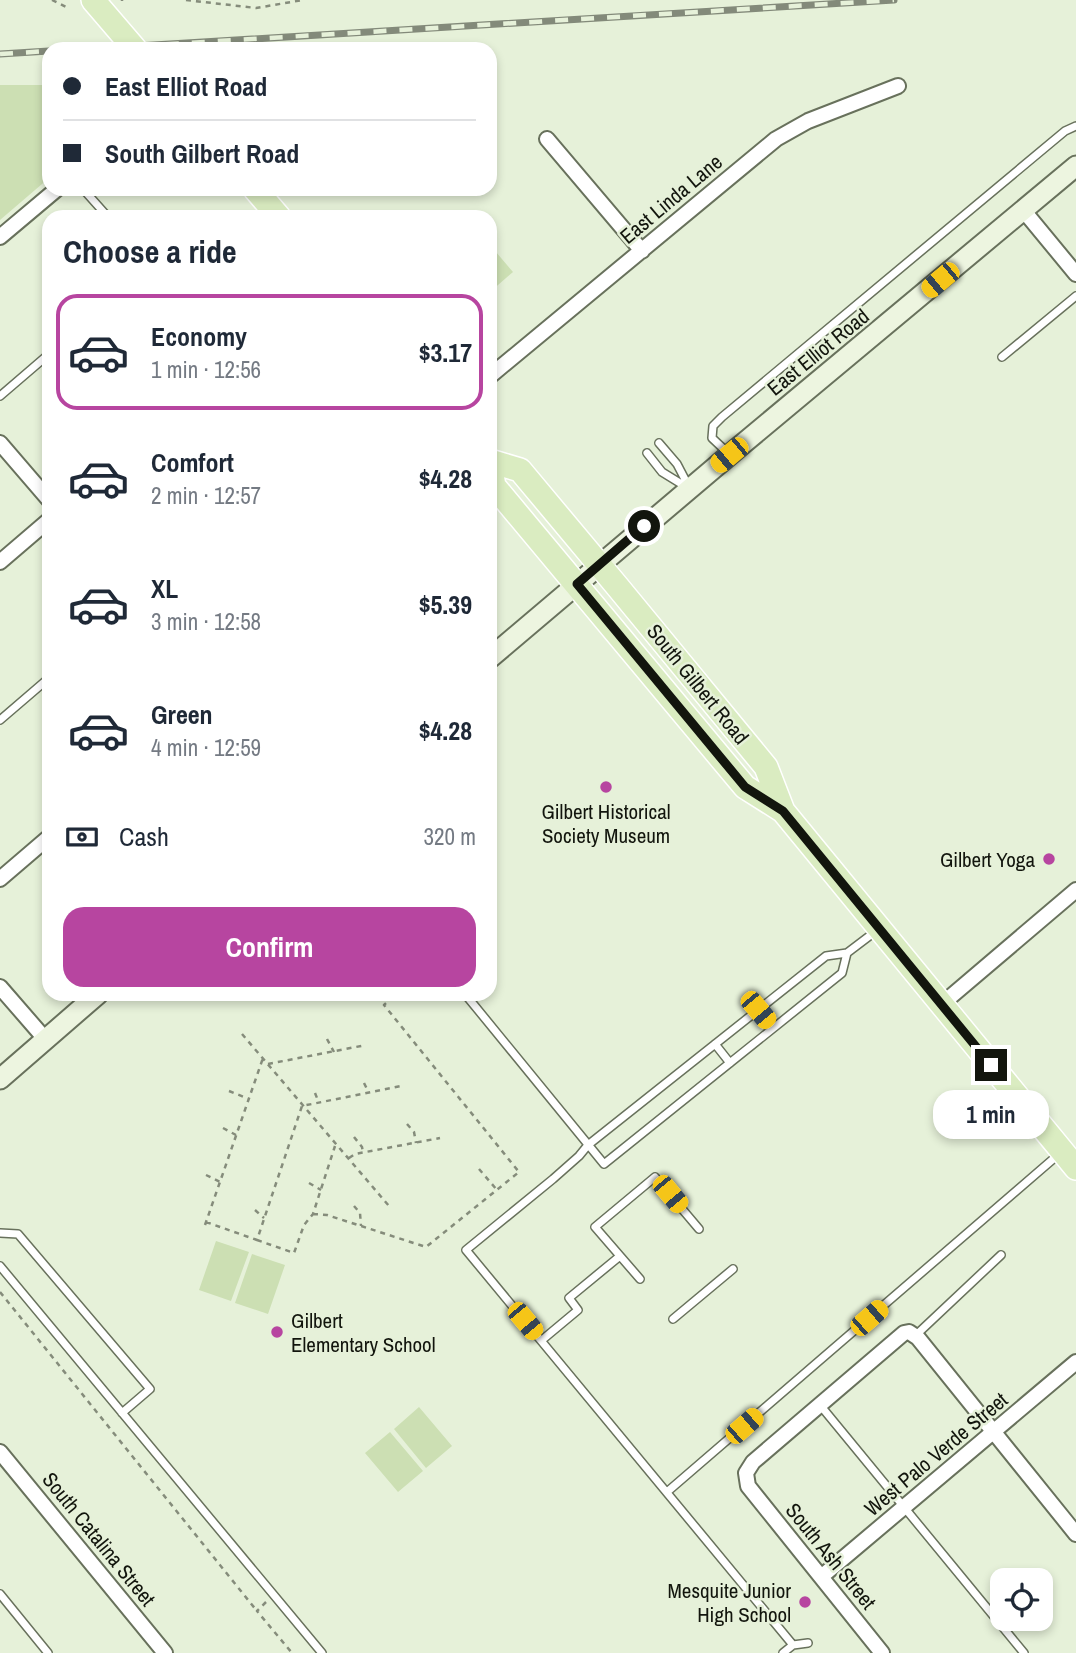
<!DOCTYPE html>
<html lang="en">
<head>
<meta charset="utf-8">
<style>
	body { margin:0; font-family:"Archivo Narrow",sans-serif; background:#f6f6f7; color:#1f2937; height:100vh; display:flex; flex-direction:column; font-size:26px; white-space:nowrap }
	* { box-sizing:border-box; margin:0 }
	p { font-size:23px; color:#747a83 }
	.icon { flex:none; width:38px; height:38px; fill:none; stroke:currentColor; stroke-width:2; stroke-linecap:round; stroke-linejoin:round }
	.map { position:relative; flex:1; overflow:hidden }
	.side { position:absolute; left:42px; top:210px; width:455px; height:791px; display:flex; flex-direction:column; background:#fff; border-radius:21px; box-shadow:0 4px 10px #0003 }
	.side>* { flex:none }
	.hud { position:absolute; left:42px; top:42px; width:455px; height:154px; border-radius:21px; box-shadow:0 4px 10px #0003; display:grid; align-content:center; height:154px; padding:0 21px; background:#fff }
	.tools { position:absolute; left:990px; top:1568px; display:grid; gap:14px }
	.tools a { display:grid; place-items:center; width:63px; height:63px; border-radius:14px; background:#fff; box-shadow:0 4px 10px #0003; font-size:35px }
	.end { position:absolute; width:32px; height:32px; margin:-16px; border:9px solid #12150d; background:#fff; box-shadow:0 0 0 4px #fff }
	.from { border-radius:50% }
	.bubble { position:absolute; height:49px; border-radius:21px; background:#fff; box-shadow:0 4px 10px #0003; font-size:23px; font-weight:700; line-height:49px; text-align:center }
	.car { position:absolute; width:21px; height:42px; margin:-21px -10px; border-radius:9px; box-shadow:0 0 5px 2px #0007; background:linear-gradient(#f5c518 24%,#345 0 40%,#f5c518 0 76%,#345 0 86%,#f5c518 0) }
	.hud b { display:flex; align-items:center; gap:24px; height:66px; font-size:26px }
	.hud b+b { border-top:2px solid #e0e1e3 }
	.hud i { width:18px; height:18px; background:#1f2937 }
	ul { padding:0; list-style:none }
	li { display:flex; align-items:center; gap:21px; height:116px; margin:0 14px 10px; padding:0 7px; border:4px solid transparent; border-radius:21px }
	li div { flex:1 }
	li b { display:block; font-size:26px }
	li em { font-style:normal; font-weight:700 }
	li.current { border-color:#b745a0 }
	li>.icon { width:63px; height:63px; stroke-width:1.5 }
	h2 { padding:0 21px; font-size:32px; line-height:84px }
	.pay { display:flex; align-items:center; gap:18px; height:77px; padding:0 21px; font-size:26px }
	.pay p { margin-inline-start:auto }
	.action { display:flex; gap:14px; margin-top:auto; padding:14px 21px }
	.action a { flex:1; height:80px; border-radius:21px; background:#b745a0; color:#fff; font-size:28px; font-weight:700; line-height:80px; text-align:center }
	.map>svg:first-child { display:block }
	.green { fill:#ccdfb3 }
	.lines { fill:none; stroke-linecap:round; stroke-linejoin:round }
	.service-casing { stroke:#68715c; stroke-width:10 }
	.minor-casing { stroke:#68715c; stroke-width:18 }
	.secondary-casing { stroke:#68715c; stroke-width:23 }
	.primary-casing { stroke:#fff; stroke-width:26 }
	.path { stroke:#858c7b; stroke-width:2.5; stroke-dasharray:5 5; stroke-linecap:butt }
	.service { stroke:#fff; stroke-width:7 }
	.minor { stroke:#fff; stroke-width:14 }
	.secondary { stroke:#edf5e0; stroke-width:19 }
	.primary { stroke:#daecc1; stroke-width:23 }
	.rail-casing { stroke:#838a7a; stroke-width:7 }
	.rail { stroke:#e6f1d9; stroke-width:4.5; stroke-dasharray:13; stroke-linecap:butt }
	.route { stroke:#12150d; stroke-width:9 }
	.poi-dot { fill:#b745a0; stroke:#e6f1d9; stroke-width:2.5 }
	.labels { text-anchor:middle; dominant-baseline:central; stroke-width:5; stroke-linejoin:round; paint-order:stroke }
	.street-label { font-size:21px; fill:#12150d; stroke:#e6f1d9 }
	.poi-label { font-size:21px; fill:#12150d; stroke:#e6f1d9; text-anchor:end }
</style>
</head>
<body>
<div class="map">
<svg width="1076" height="1653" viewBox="0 0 1076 1653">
	<rect width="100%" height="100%" fill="#e6f1d9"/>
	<!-- green -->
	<path class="green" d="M0,85H49V178L0,220Z
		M490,245L513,272L490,292Z
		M216,1241L249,1252L231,1301L199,1290Z
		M252,1254L285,1265L268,1314L235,1303Z
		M419,1407L452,1446L426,1468L394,1429Z
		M390,1432L423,1471L398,1492L365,1453Z"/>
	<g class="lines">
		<defs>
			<path id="service" d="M83,189L108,217
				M1002,357L1076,296
				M0,396L49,354
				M659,443L677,464L689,487
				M647,453L662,472L688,488
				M729,454L712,438L713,426L722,417L1065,131L1076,126
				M0,720L49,678
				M465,994L604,1164L842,973L847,953
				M758,1010L773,1028
				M715,1044L730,1063
				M0,1233L18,1234L150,1389L122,1413
				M0,1266L322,1653
				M640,1279L595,1227L655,1177L699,1229
				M673,1319L733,1269
				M915,1336L1001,1255
				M542,1340L578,1310L569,1298L620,1256
				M820,1405L1024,1653
				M667,1492L1059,1154
				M0,1594L48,1653
				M793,1645L466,1250L553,1179L579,1156L588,1145L826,956L847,953L876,931
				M783,1653L793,1645L808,1643"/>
			<path id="minor" d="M547,139L642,251
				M1024,211L1076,274
				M0,237L57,189
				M490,376L776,139L808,121L898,86
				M0,443L49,500
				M0,562L49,520
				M0,879L49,837
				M0,987L46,1040
				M942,1004L1076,890
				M0,1452L165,1653
				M821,1577L1076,1362
				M882,1653L748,1486L746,1473L753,1462L904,1333L909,1332L918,1338L1076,1534"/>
			<path id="secondary" d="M490,658L739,447L1076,166
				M0,1079L98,994"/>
			<path id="primary" d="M93,0L135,49
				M255,189L279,217
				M490,461L520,470L617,586L766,767L783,811L1076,1168
				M490,465L494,486L745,787L783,811"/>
		</defs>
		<!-- service casing -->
		<use href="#service" class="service-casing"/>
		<!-- minor casing -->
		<use href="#minor" class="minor-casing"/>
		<!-- secondary casing -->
		<use href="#secondary" class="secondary-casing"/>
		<!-- primary casing -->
		<use href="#primary" class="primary-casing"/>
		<!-- path -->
		<path class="path" d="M52,0L66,7
			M186,0L256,8L303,0
			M122,1V0
			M242,1034L389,1206
			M327,1039L334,1052
			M268,1064L366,1045
			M364,1083L369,1093
			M229,1091L249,1099
			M315,1093L319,1103
			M407,1124L414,1132L416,1143
			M223,1128L236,1135
			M354,1137L362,1147L363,1152
			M349,1158L355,1154L440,1138
			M479,1169L497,1190
			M206,1175L220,1182
			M309,1183L321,1190
			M354,1206L360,1213L361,1226
			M255,1210L264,1218
			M313,1214L327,1215L426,1247L519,1172L384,1005L396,994
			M206,1222L257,1240L302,1106L401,1086
			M205,1225L263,1058
			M257,1240L294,1253L304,1225L313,1214L335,1146
			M0,1292L257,1611
			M266,1602L257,1611L292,1653"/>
		<!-- service -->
		<use href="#service" class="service"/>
		<!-- minor -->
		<use href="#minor" class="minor"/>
		<!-- secondary -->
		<use href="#secondary" class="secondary"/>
		<!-- primary -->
		<use href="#primary" class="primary"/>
		<defs>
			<path id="rail" d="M88,49L894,0
				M0,54L49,51"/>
		</defs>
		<!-- rail casing -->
		<use href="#rail" class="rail-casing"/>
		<!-- rail -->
		<use href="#rail" class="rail"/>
	</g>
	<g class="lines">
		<!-- route -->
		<path class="route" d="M644,526L577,584L745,787L783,811L991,1065"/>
	</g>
	<!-- markers -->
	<g class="poi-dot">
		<circle cx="606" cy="787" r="7"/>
		<circle cx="1049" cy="859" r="7"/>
		<circle cx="277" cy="1332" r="7"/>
		<circle cx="805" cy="1602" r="7"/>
	</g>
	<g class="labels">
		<!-- street labels -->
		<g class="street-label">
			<text transform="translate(671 199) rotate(-40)">East Linda Lane</text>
			<text transform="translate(818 352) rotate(-39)">East Elliot Road</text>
			<text transform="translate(698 684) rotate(51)">South Gilbert Road</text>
			<text transform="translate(936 1454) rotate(-40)">West Palo Verde Street</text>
			<text transform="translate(99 1539) rotate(51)">South Catalina Street</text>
			<text transform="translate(831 1556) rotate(51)">South Ash Street</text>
		</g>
		<!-- poi labels -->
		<g class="poi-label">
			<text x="606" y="811" text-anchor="middle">Gilbert Historical<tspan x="606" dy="24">Society Museum</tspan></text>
			<text x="1035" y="859">Gilbert Yoga</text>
			<text x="291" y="1320" text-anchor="start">Gilbert<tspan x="291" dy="24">Elementary School</tspan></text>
			<text x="791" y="1590">Mesquite Junior<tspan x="791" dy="24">High School</tspan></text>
		</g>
	</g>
</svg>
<div class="tools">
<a><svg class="icon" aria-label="locate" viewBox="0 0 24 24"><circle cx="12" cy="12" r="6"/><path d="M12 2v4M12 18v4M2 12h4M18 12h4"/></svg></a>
</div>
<i class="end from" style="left:644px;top:526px"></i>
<i class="end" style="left:991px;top:1065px"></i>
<div class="bubble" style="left:933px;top:1090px;width:116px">1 min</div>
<i class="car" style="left:940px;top:280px;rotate:230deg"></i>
<i class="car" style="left:729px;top:455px;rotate:230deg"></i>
<i class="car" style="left:758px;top:1010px;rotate:140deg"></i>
<i class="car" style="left:670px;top:1194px;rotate:140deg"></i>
<i class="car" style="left:869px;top:1318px;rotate:49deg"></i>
<i class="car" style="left:525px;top:1321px;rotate:140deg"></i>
<i class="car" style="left:744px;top:1426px;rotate:49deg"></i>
<div class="hud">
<b><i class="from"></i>East Elliot Road</b>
<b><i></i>South Gilbert Road</b>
</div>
<section class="side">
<h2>Choose a ride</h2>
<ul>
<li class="current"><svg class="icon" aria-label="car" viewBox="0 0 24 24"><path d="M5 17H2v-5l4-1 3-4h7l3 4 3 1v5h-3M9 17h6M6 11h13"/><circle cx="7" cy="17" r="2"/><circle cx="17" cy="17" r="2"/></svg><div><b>Economy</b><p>1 min · 12:56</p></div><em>$3.17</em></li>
<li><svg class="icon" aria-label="car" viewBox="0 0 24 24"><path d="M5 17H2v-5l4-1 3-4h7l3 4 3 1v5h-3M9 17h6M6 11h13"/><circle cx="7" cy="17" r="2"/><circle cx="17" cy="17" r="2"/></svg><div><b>Comfort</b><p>2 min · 12:57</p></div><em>$4.28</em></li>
<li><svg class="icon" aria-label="car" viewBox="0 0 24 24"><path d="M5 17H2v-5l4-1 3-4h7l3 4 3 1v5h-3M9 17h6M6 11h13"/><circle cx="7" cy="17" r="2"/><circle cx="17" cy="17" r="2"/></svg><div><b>XL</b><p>3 min · 12:58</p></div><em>$5.39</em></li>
<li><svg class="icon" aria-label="car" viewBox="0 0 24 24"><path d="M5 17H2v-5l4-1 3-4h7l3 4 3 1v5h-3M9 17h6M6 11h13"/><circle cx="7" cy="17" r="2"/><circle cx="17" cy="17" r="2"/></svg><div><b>Green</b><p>4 min · 12:59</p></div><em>$4.28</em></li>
</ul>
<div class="pay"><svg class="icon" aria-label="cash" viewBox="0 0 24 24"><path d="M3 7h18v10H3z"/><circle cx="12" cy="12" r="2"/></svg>Cash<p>320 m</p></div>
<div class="action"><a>Confirm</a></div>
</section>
</div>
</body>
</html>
